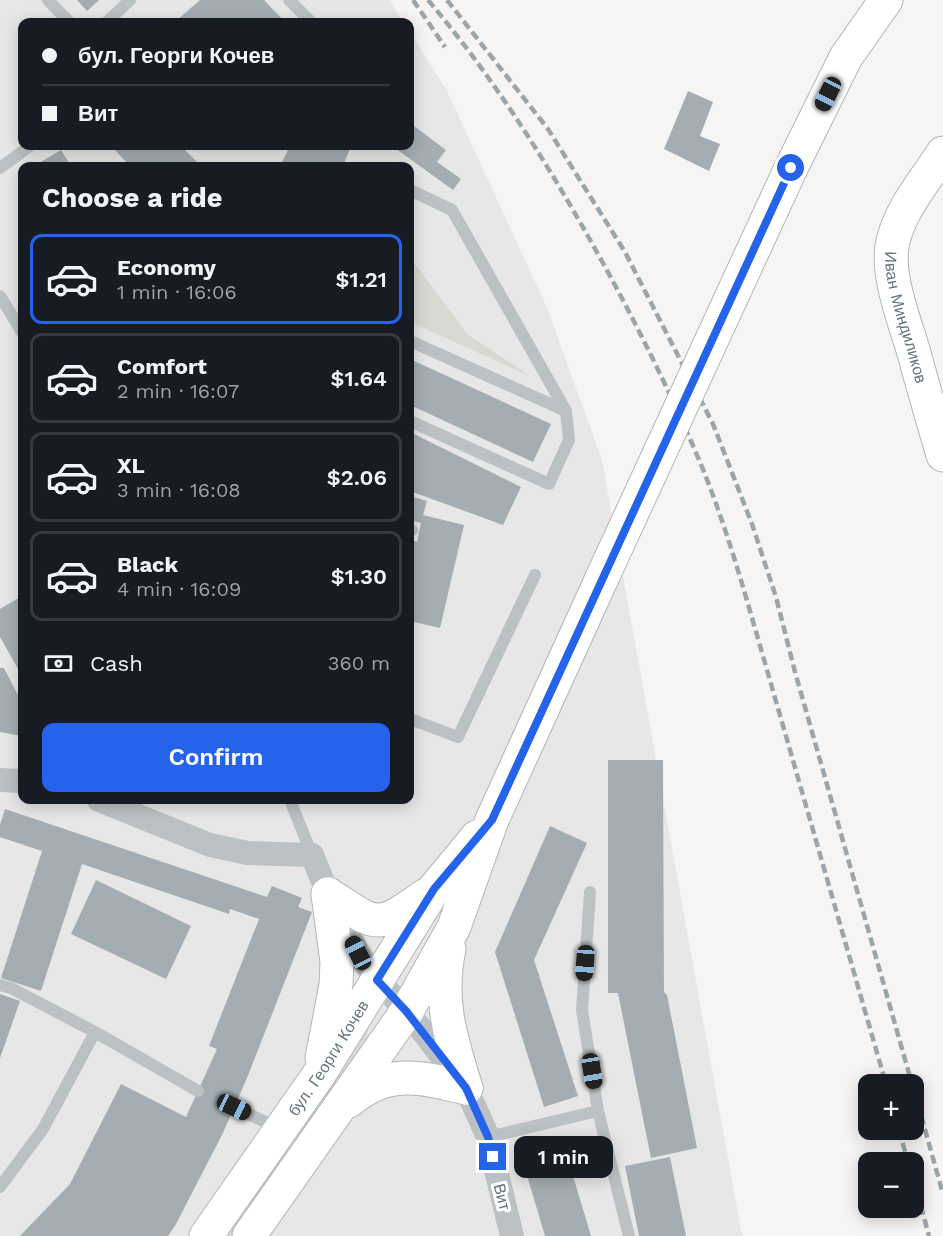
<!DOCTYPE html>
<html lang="en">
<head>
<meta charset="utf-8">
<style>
	body { margin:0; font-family:"Work Sans",sans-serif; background:#242831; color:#f1f3f6; height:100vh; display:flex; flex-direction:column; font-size:22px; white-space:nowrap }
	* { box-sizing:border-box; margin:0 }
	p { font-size:20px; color:#9ea1a6 }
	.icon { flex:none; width:33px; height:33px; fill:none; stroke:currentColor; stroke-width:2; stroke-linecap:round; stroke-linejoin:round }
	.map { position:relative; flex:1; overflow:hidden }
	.drawer { position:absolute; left:18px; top:162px; width:396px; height:642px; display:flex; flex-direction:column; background:#171b24; border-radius:12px; box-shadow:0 3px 15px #0003 }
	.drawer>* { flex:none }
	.hud { position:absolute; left:18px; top:18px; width:396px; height:132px; border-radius:12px; box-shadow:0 3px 15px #0003; display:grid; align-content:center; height:132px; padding:0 24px; background:#171b24 }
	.tools { position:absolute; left:858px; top:1074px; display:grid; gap:12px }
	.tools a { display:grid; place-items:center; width:66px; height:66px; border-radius:12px; background:#171b24; box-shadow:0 3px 15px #0003; font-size:30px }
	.end { position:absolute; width:27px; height:27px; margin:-14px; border:8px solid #2563eb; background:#fff; box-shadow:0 0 0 3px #fff }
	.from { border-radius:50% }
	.bubble { position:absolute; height:42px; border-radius:12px; background:#171b24; box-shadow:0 3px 15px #0003; font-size:20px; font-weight:600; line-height:42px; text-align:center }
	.car { position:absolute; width:18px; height:36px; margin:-18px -9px; border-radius:8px; box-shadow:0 0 4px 2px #0007; background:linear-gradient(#222 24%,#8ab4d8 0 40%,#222 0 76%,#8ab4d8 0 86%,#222 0) }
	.hud b { display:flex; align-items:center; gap:21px; height:57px; font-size:22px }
	.hud b+b { border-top:2px solid #363941 }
	.hud i { width:15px; height:15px; background:#f1f3f6 }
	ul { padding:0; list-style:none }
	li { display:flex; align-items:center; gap:18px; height:90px; margin:0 12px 9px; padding:0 12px; border:3px solid #363941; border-radius:12px }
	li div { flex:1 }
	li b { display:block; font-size:22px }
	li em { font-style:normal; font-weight:600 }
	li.active { border-color:#2563eb }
	li>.icon { width:54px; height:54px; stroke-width:1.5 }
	h2 { padding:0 24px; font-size:27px; line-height:72px }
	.pay { display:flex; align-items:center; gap:15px; height:66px; padding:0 24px; font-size:22px }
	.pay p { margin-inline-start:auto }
	.cta { display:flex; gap:12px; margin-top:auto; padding:12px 24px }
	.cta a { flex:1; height:69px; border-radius:12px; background:#2563eb; color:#fff; font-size:24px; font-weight:600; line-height:69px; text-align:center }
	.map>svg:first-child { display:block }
	.built { fill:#e6e7e6; fill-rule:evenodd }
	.green { fill:#d6dad2 }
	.building { fill:#a4aeb2 }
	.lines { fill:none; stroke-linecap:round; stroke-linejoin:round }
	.secondary-casing { stroke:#afb6b9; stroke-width:35 }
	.lane { stroke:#bcc2c4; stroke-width:12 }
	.street { stroke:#bcc2c4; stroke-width:24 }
	.secondary { stroke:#fff; stroke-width:33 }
	.rail { stroke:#9ca5a9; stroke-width:4.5; stroke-dasharray:9 4.5; stroke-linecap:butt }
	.secondary-bridge-casing { stroke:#afb6b9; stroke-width:35; stroke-linecap:butt }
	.secondary-bridge { stroke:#fff; stroke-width:33 }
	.route { stroke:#2563eb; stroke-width:8 }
	.labels { text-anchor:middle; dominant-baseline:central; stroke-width:6; stroke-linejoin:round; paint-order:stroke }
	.street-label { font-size:16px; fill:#62757c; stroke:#fff }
</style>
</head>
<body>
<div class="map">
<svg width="943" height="1236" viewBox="0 0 943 1236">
	<rect width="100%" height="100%" fill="#f6f5f3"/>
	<!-- built -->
	<path class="built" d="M0,0H389L403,22H22V146H410V32L447,91L547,308L602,460L742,1236H0ZM22,166H410V800H22Z"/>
	<!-- green -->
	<path class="green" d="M410,257L467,334L530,376L410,322Z
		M368,1027L366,1044L231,1236H217Z"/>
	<!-- building -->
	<path class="building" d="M77,0H99L87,11Z
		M200,0H264L285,22H175Z
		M688,91L713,102L700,136L720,144L709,171L664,149Z
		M410,123L446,150L437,162L461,179L453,190L392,146H410Z
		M111,146H181L201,166H130Z
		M290,146H351L343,166H280Z
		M61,150L71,166H34Z
		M410,359L551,424L533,462L410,405Z
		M410,432L521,487L503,525L410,491Z
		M410,496L427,501L423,515L464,525L440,628L410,621V539L417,542L421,523L410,520Z
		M22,596V676L0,637V609Z
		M0,668H4L22,703V736L0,732Z
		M608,760H663L664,992L667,995L697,1148L651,1158L618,993H608Z
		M5,809L267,897L272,886L302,898L298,907L312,912L247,1078L222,1135L176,1224L168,1236H20L70,1184L121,1084L186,1117L217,1049L209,1046L259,919L230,909L229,914L82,864L41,991L1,978L42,851L0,837V825Z
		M550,826L587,843L534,960L578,1096L544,1107L495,952Z
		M96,880L191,926L166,979L71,934Z
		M0,994L20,1001L0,1058Z
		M565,1149L591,1236H545L523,1162Z
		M670,1157L686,1236H639L625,1166Z"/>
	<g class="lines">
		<defs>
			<g id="secondary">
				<path id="s1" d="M943,153C925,181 901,208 893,241C885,273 905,322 914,353C923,387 933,421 943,455"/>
				<path d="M791,168L846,57L886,0"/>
				<path d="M328,894C377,926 376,931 426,895"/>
				<path d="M449,949C438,1001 451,1039 466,1088"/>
				<path d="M322,1058L336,985L337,962L328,894"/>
				<path d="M349,1101C388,1068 421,1077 466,1088"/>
				<path id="s2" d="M206,1236L320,1073L434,889L477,837"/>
				<path d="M249,1236L407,1011L454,927L492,820L602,578"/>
			</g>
		</defs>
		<!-- secondary casing -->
		<use href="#secondary" class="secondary-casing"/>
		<!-- lane -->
		<path class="lane" d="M48,0L69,22
			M289,0L311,22
			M107,22L130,0
			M0,168L30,146
			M410,190L452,210L566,411L569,440L549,484L410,421
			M0,296L22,332
			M410,341L566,411
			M410,529L412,530
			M410,719L458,737L535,575
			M290,800L312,855
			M590,892L582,1010L598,1111L629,1236
			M0,985L11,988L95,1032L198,1091
			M234,1107L280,1129
			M488,1137L598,1111
			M0,1187L43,1129L95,1032"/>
		<!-- street -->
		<path class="street" d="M0,780L22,781
			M99,800L210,845L248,853L312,855L328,894L358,953L377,980L407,1011L466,1088L488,1137L512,1236"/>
		<!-- secondary -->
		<use href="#secondary" class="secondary"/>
		<!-- rail -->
		<path class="rail" d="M413,0L445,47
			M428,0C483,65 530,136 573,210C620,291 663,375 700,462C719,508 734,556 748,604L886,1084
			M447,0L548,129L625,252L713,424L752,524L776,597L795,672L912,1084
			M914,1090L943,1194
			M899,1130L908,1162
			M914,1180L929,1236"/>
		<defs>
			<path id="secondary-bridge" d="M602,578L791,168"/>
		</defs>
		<!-- secondary-bridge casing -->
		<use href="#secondary-bridge" class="secondary-bridge-casing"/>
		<!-- secondary-bridge -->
		<use href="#secondary-bridge" class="secondary-bridge"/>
	</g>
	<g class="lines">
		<!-- route -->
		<path class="route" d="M493,1157L488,1137L466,1088L406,1011L377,980L434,889L492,820L791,168"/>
	</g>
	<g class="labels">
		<!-- street labels -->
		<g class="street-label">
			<text stroke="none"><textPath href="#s1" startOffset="180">Иван Миндиликов</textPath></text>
			<text stroke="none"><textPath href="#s2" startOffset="216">бул. Георги Кочев</textPath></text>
			<text transform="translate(502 1197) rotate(76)">Вит</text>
		</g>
	</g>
</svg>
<div class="tools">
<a>+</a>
<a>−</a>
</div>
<i class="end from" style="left:791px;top:168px"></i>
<i class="end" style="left:493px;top:1157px"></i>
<div class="bubble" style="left:514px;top:1136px;width:99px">1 min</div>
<i class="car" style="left:828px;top:94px;rotate:206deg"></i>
<i class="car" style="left:358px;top:953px;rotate:333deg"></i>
<i class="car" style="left:585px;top:963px;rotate:184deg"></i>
<i class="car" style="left:592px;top:1071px;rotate:171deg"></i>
<i class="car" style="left:234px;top:1107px;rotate:115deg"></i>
<div class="hud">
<b><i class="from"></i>бул. Георги Кочев</b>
<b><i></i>Вит</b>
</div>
<section class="drawer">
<h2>Choose a ride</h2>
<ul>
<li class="active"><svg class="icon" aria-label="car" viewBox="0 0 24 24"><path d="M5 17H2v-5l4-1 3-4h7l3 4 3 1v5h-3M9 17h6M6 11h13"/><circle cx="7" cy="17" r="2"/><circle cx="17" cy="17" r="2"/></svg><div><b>Economy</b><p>1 min · 16:06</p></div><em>$1.21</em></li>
<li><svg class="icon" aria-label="car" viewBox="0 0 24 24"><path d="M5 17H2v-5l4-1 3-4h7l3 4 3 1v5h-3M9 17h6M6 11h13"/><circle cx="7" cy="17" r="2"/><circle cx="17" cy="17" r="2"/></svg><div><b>Comfort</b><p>2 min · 16:07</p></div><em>$1.64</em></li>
<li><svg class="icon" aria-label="car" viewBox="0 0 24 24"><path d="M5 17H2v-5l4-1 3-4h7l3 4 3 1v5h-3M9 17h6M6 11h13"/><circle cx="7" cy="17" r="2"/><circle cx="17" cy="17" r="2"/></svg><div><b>XL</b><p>3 min · 16:08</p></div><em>$2.06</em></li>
<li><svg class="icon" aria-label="car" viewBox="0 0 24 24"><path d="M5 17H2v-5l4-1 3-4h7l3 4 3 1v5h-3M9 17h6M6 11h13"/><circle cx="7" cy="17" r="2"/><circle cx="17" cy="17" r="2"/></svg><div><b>Black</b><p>4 min · 16:09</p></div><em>$1.30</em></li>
</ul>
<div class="pay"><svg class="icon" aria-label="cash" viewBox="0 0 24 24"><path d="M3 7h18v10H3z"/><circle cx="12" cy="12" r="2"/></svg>Cash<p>360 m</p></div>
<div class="cta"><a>Confirm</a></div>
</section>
</div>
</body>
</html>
